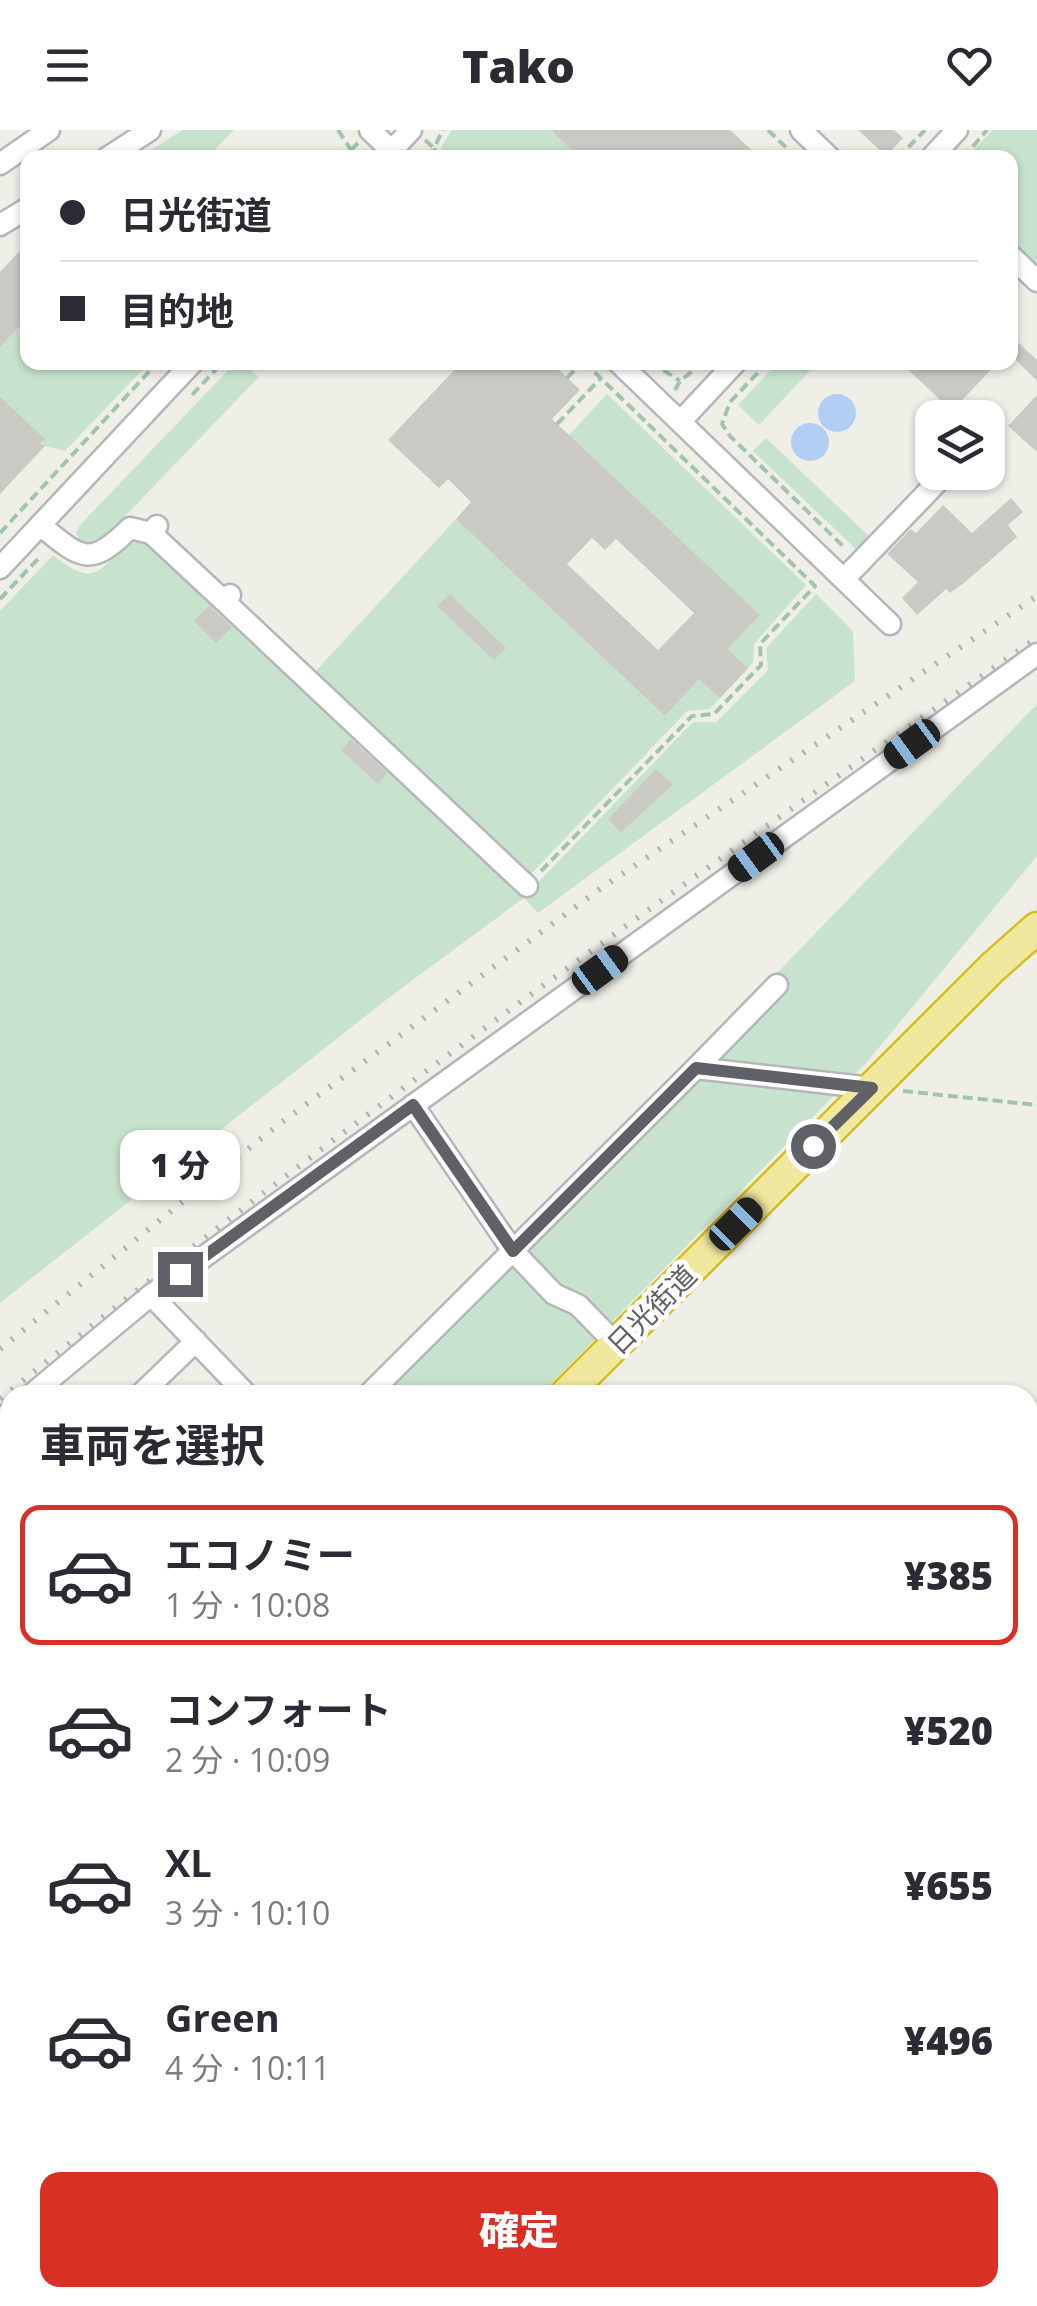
<!DOCTYPE html>
<html lang="ja">
<head>
<meta charset="utf-8">
<style>
	body { margin:0; font-family:"Open Sans","Noto Sans JP",sans-serif; background:#f2f2f3; color:#2b2b33; height:100vh; display:flex; flex-direction:column; font-size:38px; white-space:nowrap }
	* { box-sizing:border-box; margin:0 }
	p { font-size:32px; color:#7c7c81 }
	.icon { flex:none; width:55px; height:55px; fill:none; stroke:currentColor; stroke-width:2; stroke-linecap:round; stroke-linejoin:round }
	.map { position:relative; flex:1; overflow:hidden }
	.details { position:absolute; left:0px; top:1255px; width:1038px; height:922px; display:flex; flex-direction:column; background:#fff; border-radius:30px 30px 0 0; box-shadow:0 2px 8px #0004 }
	.details>* { flex:none }
	.top-card { position:absolute; left:20px; top:20px; width:998px; height:220px; border-radius:20px; box-shadow:0 2px 8px #0004; display:grid; align-content:center; height:220px; padding:0 40px; background:#fff }
	.buttons { position:absolute; left:915px; top:270px; display:grid; gap:20px }
	.buttons a { display:grid; place-items:center; width:90px; height:90px; border-radius:20px; background:#fff; box-shadow:0 2px 8px #0004; font-size:50px }
	.end { position:absolute; width:45px; height:45px; margin:-22px; border:12px solid #5f6166; background:#fff; box-shadow:0 0 0 5px #fff }
	.from { border-radius:50% }
	.bubble { position:absolute; height:70px; border-radius:20px; background:#fff; box-shadow:0 2px 8px #0004; font-size:32px; font-weight:800; line-height:70px; text-align:center }
	.car { position:absolute; width:30px; height:60px; margin:-30px -15px; border-radius:12px; box-shadow:0 0 8px 2px #0007; background:linear-gradient(#222 24%,#8ab4d8 0 40%,#222 0 76%,#8ab4d8 0 86%,#222 0) }
	.top-card b { display:flex; align-items:center; gap:35px; height:95px; font-size:38px }
	.top-card b+b { border-top:2px solid #e1e1e2 }
	.top-card i { width:25px; height:25px; background:#2b2b33 }
	ul { padding:0; list-style:none }
	li { display:flex; align-items:center; gap:30px; height:140px; margin:0 20px 15px; padding:0 20px; border:5px solid transparent; border-radius:20px }
	li div { flex:1 }
	li b { display:block; font-size:38px }
	li em { font-style:normal; font-weight:800 }
	li.active { border-color:#d93025 }
	li>.icon { width:90px; height:90px; stroke-width:1.5 }
	h2 { padding:0 40px; font-size:45px; line-height:120px }
	.cta { display:flex; gap:20px; margin-top:auto; padding:20px 40px }
	.cta a { flex:1; height:115px; border-radius:20px; background:#d93025; color:#fff; font-size:40px; font-weight:800; line-height:115px; text-align:center }
	header { display:flex; justify-content:space-between; align-items:center; height:130px; padding:0 40px; background:#fff; font-size:45px; font-weight:800 }
	.map>svg:first-child { display:block }
	.green { fill:#c8e3cd }
	.water { fill:#b3cef4 }
	.building { fill:#cbc9c4; fill-rule:evenodd }
	.lines { fill:none; stroke-linecap:round; stroke-linejoin:round }
	.minor-casing { stroke:#b5b6bb; stroke-width:25 }
	.major-casing { stroke:#e0d271; stroke-width:30 }
	.highway-casing { stroke:#d9bc1e; stroke-width:35 }
	.path { stroke:#a2c3b1; stroke-width:4; stroke-dasharray:10 5; stroke-linecap:butt }
	.minor { stroke:#fff; stroke-width:20 }
	.major { stroke:#f5f5b8; stroke-width:25 }
	.highway { stroke:#f0e89f; stroke-width:30 }
	.rail { stroke:#b5b5b6; stroke-width:6; stroke-dasharray:2.5 12; stroke-linecap:butt }
	.route { stroke:#5f6166; stroke-width:12 }
	.labels { text-anchor:middle; dominant-baseline:central; stroke-width:9; stroke-linejoin:round; paint-order:stroke }
	.street-label { font-size:28px; fill:#5f6166; stroke:#fff }
</style>
</head>
<body>
<header><svg class="icon" aria-label="menu" viewBox="0 0 24 24"><path d="M4 6h16M4 12h16M4 18h16"/></svg>Tako<svg class="icon" aria-label="heart" viewBox="0 0 24 24"><path d="M12 20l-8-8c-3-5 5-10 8-4 3-6 11-1 8 4z"/></svg></header>
<div class="map">
<svg width="1037" height="2176" viewBox="0 0 1037 2176">
	<rect width="100%" height="100%" fill="#efefe8"/>
	<!-- green -->
	<path class="green" d="M183,0H234L208,27H179L174,23L165,27H139Z
		M452,0H551L580,27H444L441,17Z
		M993,0H1037V141L1010,115V28H966Z
		M25,189L28,232L149,233L65,321L45,316L0,267V217Z
		M235,233H243L259,247L101,411L91,417L80,413L76,402L80,395Z
		M777,233H817L759,295L738,275Z
		M607,264L806,455L754,514L753,533L710,579L687,581L529,746L313,544L456,389L665,586L694,554L669,530L704,492L569,305Z
		M766,308L870,407L858,421L753,321Z
		M139,411L151,415L524,767L693,592H716L768,540L766,518L816,464L853,501L855,551L538,783L524,768L395,863L0,1173V481L53,425C106,468 99,424 139,411Z
		M1037,574V726L867,932L540,1265H369Z
		M10,1636V1799L0,1809V1647Z"/>
	<!-- water -->
	<path class="water" d="M818 283a19 19 0 1 1 38 0a19 19 0 1 1-38 0Z
		M791 312a19 19 0 1 1 38 0a19 19 0 1 1-38 0Z"/>
	<!-- building -->
	<path class="building" d="M551,0H730L760,28H580Z
		M858,0H894L903,8L886,26Z
		M28,112V187L0,217V142Z
		M1010,205L1037,230V251L1010,224Z
		M462,232H551L580,260L552,289L760,485L727,519L748,538L720,568L699,549L665,586L456,389L471,372L448,349L439,358L388,310ZM592,408L605,420L616,409L694,483L658,520L567,434Z
		M900,232H998L952,281Z
		M1037,265V322L1008,296Z
		M0,267L45,309L41,313L45,316L0,364Z
		M1011,368L1023,382L1008,395L1017,407L964,453L950,463L946,459L917,485L902,468L918,452L887,424L911,399L916,403L943,375L972,403Z
		M450,464L506,518L494,530L437,476Z
		M209,476L232,497L216,513L194,491Z
		M351,609L387,643L378,654L341,620Z
		M656,639L673,655L621,702L608,689Z"/>
	<g class="lines">
		<defs>
			<path id="minor" d="M370,0L399,28
				M801,0L830,28
				M107,28L150,0
				M385,28L411,0
				M931,28L957,0
				M0,34L49,0
				M0,95L28,78
				M1010,125L1037,151
				M618,232L890,494
				M681,291L736,232
				M40,395C81,428 89,439 130,398L151,403L157,396
				M151,403L224,471L230,465
				M0,438L193,232
				M844,449L947,342
				M224,471L527,756
				M696,938L777,855
				M413,975L513,1121L554,1164L578,1175L616,1214
				M151,1165L247,1265
				M31,1265L151,1165L1037,524
				M140,1265L196,1211
				M368,1265L696,938L872,958
				M0,1291L10,1282
				M0,1400L10,1410
				M1028,1421L1037,1413
				M0,1631L10,1621
				M1028,1664L1037,1675
				M144,2176L153,2168"/>
			<path id="major" d="M1028,2116L1037,2107
				M966,2176L974,2168"/>
			<path id="highway" d="M565,1265L992,838L1037,798
				M0,1826L10,1816"/>
		</defs>
		<!-- minor casing -->
		<use href="#minor" class="minor-casing"/>
		<!-- major casing -->
		<use href="#major" class="major-casing"/>
		<!-- highway casing -->
		<use href="#highway" class="highway-casing"/>
		<!-- path -->
		<path class="path" d="M338,0L351,20L349,28
			M768,0L797,28
			M425,10L434,18L426,28
			M358,13L351,20L359,28
			M437,28L434,18L443,0
			M898,28L925,0
			M963,28L987,0
			M584,232L645,291
			M651,232L680,251
			M768,232L730,272L722,294L730,306L845,418
			M567,248L582,232
			M675,260L680,251L704,232
			M192,265L223,232
			M557,294L601,248
			M0,403L158,232
			M0,469L38,429
			M541,741L692,586L714,584L761,535L760,514L815,456L646,292
			M903,961L1037,975
			M740,2168L748,2176"/>
		<!-- minor -->
		<use href="#minor" class="minor"/>
		<!-- major -->
		<use href="#major" class="major"/>
		<!-- highway -->
		<use href="#highway" class="highway"/>
		<!-- rail -->
		<path class="rail" d="M0,1219L278,995L600,759L1037,466
			M0,1269C334,1000 684,751 1037,508"/>
	</g>
	<g class="lines">
		<!-- route -->
		<path class="route" d="M180,1144L413,975L513,1121L696,938L872,958L813,1016"/>
	</g>
	<g class="labels">
		<!-- street labels -->
		<g class="street-label">
			<text transform="translate(651 1179) rotate(-45)">日光街道</text>
		</g>
	</g>
</svg>
<div class="buttons">
<a><svg class="icon" aria-label="layers" viewBox="0 0 24 24"><path d="M12 4l9 5-9 5-9-5zM3 14l9 5 9-5"/></svg></a>
</div>
<i class="end from" style="left:813px;top:1016px"></i>
<i class="end" style="left:180px;top:1144px"></i>
<div class="bubble" style="left:120px;top:1000px;width:120px">1 分</div>
<i class="car" style="left:912px;top:614px;rotate:234deg"></i>
<i class="car" style="left:756px;top:727px;rotate:234deg"></i>
<i class="car" style="left:600px;top:840px;rotate:54deg"></i>
<i class="car" style="left:736px;top:1094px;rotate:45deg"></i>
<div class="top-card">
<b><i class="from"></i>日光街道</b>
<b><i></i>目的地</b>
</div>
<section class="details">
<h2>車両を選択</h2>
<ul>
<li class="active"><svg class="icon" aria-label="car" viewBox="0 0 24 24"><path d="M5 17H2v-5l4-1 3-4h7l3 4 3 1v5h-3M9 17h6M6 11h13"/><circle cx="7" cy="17" r="2"/><circle cx="17" cy="17" r="2"/></svg><div><b>エコノミー</b><p>1 分 · 10:08</p></div><em>¥385</em></li>
<li><svg class="icon" aria-label="car" viewBox="0 0 24 24"><path d="M5 17H2v-5l4-1 3-4h7l3 4 3 1v5h-3M9 17h6M6 11h13"/><circle cx="7" cy="17" r="2"/><circle cx="17" cy="17" r="2"/></svg><div><b>コンフォート</b><p>2 分 · 10:09</p></div><em>¥520</em></li>
<li><svg class="icon" aria-label="car" viewBox="0 0 24 24"><path d="M5 17H2v-5l4-1 3-4h7l3 4 3 1v5h-3M9 17h6M6 11h13"/><circle cx="7" cy="17" r="2"/><circle cx="17" cy="17" r="2"/></svg><div><b>XL</b><p>3 分 · 10:10</p></div><em>¥655</em></li>
<li><svg class="icon" aria-label="car" viewBox="0 0 24 24"><path d="M5 17H2v-5l4-1 3-4h7l3 4 3 1v5h-3M9 17h6M6 11h13"/><circle cx="7" cy="17" r="2"/><circle cx="17" cy="17" r="2"/></svg><div><b>Green</b><p>4 分 · 10:11</p></div><em>¥496</em></li>
</ul>
<div class="cta"><a>確定</a></div>
</section>
</div>
</body>
</html>
